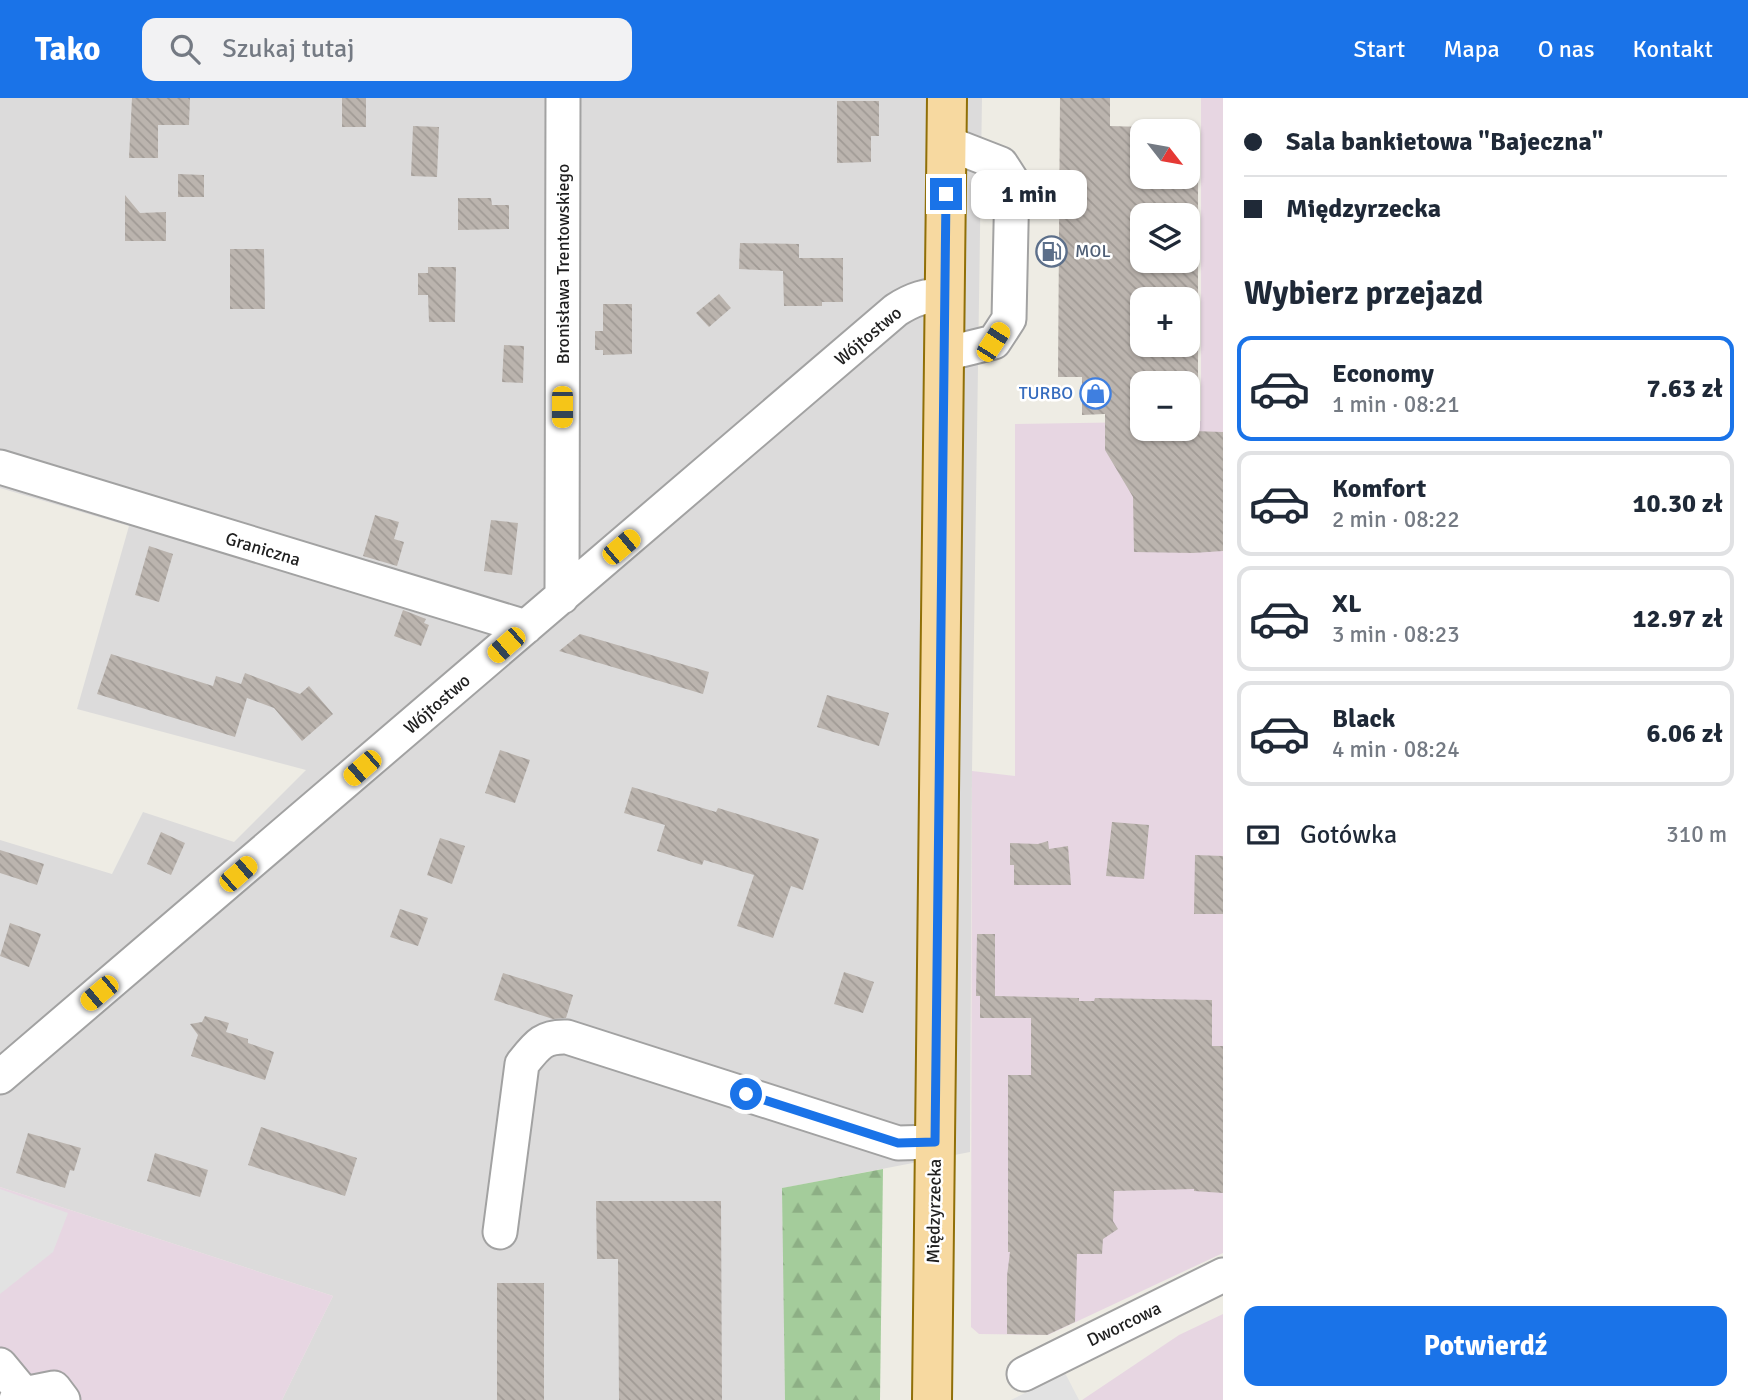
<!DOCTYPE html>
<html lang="pl">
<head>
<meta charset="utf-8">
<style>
	body { margin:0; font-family:Signika,sans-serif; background:#f2f2f3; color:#1f2937; height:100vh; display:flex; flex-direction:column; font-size:26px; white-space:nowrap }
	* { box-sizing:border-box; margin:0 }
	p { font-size:23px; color:#747a83 }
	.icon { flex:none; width:38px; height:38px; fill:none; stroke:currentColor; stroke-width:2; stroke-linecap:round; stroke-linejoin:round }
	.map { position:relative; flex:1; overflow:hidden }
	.panel { display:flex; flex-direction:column; background:#fff; width:525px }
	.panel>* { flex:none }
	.guide { display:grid; align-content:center; height:154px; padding:0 21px; background:#fff }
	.needle { width:46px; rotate:121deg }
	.fabs { position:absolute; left:1130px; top:21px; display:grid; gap:14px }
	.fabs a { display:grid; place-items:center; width:70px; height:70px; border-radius:14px; background:#fff; box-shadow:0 2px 5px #0004; font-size:35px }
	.end { position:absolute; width:32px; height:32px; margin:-16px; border:9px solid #1a73e8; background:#fff; box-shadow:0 0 0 4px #fff }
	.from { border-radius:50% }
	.bubble { position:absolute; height:49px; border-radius:14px; background:#fff; box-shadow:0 2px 5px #0004; font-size:23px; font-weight:800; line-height:49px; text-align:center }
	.car { position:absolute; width:21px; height:42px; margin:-21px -10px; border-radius:9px; box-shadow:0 0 5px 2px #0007; background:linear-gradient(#f5c518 24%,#345 0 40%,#f5c518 0 76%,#345 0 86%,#f5c518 0) }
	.guide b { display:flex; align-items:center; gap:24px; height:66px; font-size:26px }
	.guide b+b { border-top:2px solid #e0e1e3 }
	.guide i { width:18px; height:18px; background:#1f2937 }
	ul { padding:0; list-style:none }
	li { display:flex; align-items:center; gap:21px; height:105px; margin:0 14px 10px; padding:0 7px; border:4px solid #e0e1e3; border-radius:14px }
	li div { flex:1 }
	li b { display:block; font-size:26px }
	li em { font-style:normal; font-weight:800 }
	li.current { border-color:#1a73e8 }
	li>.icon { width:63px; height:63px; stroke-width:1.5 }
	h2 { padding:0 21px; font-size:32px; line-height:84px }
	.pay { display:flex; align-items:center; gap:18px; height:77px; padding:0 21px; font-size:26px }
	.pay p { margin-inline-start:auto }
	.cta { display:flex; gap:14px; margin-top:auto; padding:14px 21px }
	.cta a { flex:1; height:80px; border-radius:14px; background:#1a73e8; color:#fff; font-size:28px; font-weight:800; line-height:80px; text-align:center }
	header { display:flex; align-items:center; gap:42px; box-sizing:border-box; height:98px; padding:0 35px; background:#1a73e8; color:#fff }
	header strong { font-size:33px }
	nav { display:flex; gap:38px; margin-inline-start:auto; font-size:24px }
	.search { width:490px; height:63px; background:#f2f2f3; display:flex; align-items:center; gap:18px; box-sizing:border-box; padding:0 24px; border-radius:14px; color:#747a83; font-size:26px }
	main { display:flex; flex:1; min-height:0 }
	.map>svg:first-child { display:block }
	.residential { fill:#dcdbdb }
	.industrial { fill:#e7d6e2 }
	.forest { fill:url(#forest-firs) }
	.parking { fill:#e2e2e2 }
	.building { fill:url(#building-back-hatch) }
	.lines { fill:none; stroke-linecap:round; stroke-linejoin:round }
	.minor-casing { stroke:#a2a2a2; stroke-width:37 }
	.major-casing { stroke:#906f07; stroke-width:42 }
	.minor { stroke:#fff; stroke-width:33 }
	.major { stroke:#f7d9a0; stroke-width:38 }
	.route { stroke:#1a73e8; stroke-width:9 }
	.labels { text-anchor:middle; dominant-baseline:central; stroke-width:5; stroke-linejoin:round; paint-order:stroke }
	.service-label { font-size:18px; fill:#4e5e75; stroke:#fff; text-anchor:start }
	.street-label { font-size:18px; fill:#1e1e1e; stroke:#fff }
	.shop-label { font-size:18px; fill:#366cbe; stroke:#fff; text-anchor:end }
</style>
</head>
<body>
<header>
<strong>Tako</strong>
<div class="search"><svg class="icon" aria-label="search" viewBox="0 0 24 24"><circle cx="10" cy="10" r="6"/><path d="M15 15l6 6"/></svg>Szukaj tutaj</div>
<nav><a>Start</a><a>Mapa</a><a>O nas</a><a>Kontakt</a></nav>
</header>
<main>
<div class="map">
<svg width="1223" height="1302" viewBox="0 0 1223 1302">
	<defs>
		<pattern id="forest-firs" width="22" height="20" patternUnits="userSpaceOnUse" patternTransform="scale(1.75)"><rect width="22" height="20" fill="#a4cc9b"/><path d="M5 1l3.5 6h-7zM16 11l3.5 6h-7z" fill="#8daf85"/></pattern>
		<pattern id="building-back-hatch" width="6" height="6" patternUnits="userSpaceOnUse" patternTransform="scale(1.75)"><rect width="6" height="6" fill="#bbb4ae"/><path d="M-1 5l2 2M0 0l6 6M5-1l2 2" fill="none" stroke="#a09a95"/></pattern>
	</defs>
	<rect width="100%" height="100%" fill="#eeece4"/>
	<!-- residential -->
	<path class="residential" d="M0,0H982L972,673L970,1054L783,1090L785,1302H282L333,1198L0,1089V742L112,776L143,714L234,744L306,672L77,611L129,428L0,390Z"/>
	<!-- industrial -->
	<path class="industrial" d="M1201,0H1223V1155L1048,1237L979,1236L971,1229L972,673L1015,678V326L1143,324V331H1188V324L1201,323Z
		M0,1089L333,1198L282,1302H0Z
		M1223,1216V1302H1082L1179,1237Z"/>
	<!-- forest -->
	<path class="forest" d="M883,1071L880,1302H785L782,1090Z"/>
	<!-- parking -->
	<path class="parking" d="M0,1091L68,1115L53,1154L0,1196Z
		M1065,1275L1079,1302H1011Z"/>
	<!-- building -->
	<path class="building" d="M132,0H190L189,27H158V60H129Z
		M342,0H366V29H342Z
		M1060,0H1110V28L1143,29V79H1198V117H1143V163H1198V201H1143V247H1198V281H1173V285H1143V334L1167,333V337L1193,333L1223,334V453L1193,455L1134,454L1133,399L1105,352V316L1082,317V279H1058Z
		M837,3H879V38H871V64L837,65Z
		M413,28L439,29L437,79L411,78Z
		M178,76L204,77V99H178Z
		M125,97L140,115L166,114V143H125Z
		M458,100H491L492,107H509V131L458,132Z
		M740,145L799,146V160H843V204H822V208H784L783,173L739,171Z
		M230,151H264L265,211H230Z
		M428,169H456L455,224H429L428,197H418V175H428Z
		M719,196L731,210L709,229L696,215Z
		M603,206H632V256L603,257V252H595V233H603Z
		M504,247L524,248L523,285L502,284Z
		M375,417L399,424L394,441L404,444L397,468L363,458Z
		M491,422L518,425L512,477L484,473Z
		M149,448L173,456L159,504L135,497Z
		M403,512L426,521L424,525L429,527L421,548L394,538Z
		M580,536L709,574L703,596L559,553Z
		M111,556L213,588L216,578L241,586L245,575L300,596L309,588L333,616L302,643L274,610L247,600L235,639L97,596Z
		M827,597L889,615L879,648L817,629Z
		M500,652L530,662L515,705L485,695Z
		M632,689L716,714L718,710L819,741L803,792L791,788L773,840L737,828L754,777L704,762L702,767L657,753L665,727L624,715Z
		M1112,724L1149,727L1144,781L1106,778Z
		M161,734L185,745L171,777L147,766Z
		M440,740L465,748L452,786L427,777Z
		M1048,743L1049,751L1068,748L1071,787H1014V767H1010V745L1038,746Z
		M0,752L44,766L37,787L0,775Z
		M1195,757L1223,758V816H1194Z
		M400,811L428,820L418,848L390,839Z
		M10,825L41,836L29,869L0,858Z
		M977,836H995V898L1079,900V903H1094L1095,900L1212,902V948H1223V1095L1194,1093V1091L1114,1093L1113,1123L1118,1131L1103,1141L1102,1156H1077L1075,1224L1047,1237L1007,1236V1178L1010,1154H1008V977H1031V920H980V898H976Z
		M844,874L874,884L863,915L834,906Z
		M503,875L573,897L566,920L553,921L494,902Z
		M205,918L229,925L226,934L248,941V945L274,954L265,982L191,958L198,937L190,926L202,924Z
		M261,1029L357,1060L345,1098L248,1067Z
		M28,1035L81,1050L74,1073L70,1072L65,1090L16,1075Z
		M155,1055L208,1072L200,1099L147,1083Z
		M596,1103H721L722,1302H619L618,1161H597Z
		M497,1185H544V1302H497Z"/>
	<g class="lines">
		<defs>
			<path id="minor" d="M945,256L994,244L1009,221L1012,83L1001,66L947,45
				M0,369L526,529
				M562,499L563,0
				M0,979L896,212C913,201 926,197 946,197
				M500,1134L522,966C537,947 543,938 567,939L898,1045L935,1044
				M0,1267L24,1296L16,1302
				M1024,1276L1223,1177
				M24,1296L54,1290L63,1302"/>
			<path id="major" d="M932,1302L947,0"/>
		</defs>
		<!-- minor casing -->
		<use href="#minor" class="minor-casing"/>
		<!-- major casing -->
		<use href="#major" class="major-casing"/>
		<!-- minor -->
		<use href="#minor" class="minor"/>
		<!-- major -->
		<use href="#major" class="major"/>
	</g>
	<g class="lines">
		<!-- route -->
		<path class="route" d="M746,996L898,1045L935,1044L946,96"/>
	</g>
	<!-- icons -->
	<defs>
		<symbol id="fuel-ring" viewBox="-11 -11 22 22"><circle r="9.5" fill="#fff" stroke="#5c6f8a" stroke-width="1.5"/><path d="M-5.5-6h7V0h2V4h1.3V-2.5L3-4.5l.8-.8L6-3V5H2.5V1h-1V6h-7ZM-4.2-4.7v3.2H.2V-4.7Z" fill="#5c6f8a"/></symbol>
		<symbol id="shop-ring" viewBox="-11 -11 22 22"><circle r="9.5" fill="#fff" stroke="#3f7fe0" stroke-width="1.5"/><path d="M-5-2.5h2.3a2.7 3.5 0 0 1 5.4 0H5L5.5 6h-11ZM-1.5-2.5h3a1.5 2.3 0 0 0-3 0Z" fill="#3f7fe0"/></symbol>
	</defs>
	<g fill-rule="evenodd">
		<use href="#fuel-ring" x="1034" y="136" width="35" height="35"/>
		<use href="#shop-ring" x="1078" y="278" width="35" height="35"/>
	</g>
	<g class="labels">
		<!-- service labels -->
		<g class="service-label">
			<text x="1075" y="153">MOL</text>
		</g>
		<!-- street labels -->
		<g class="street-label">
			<text transform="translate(563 166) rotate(-90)">Bronisława Trentowskiego</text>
			<text transform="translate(868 238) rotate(-40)">Wójtostwo</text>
			<text transform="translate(263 451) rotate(17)">Graniczna</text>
			<text transform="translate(437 606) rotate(-41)">Wójtostwo</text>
			<text transform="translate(934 1113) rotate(-89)">Międzyrzecka</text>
			<text transform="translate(1124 1226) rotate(-26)">Dworcowa</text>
		</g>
		<!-- shop labels -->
		<g class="shop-label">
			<text x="1073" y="295">TURBO</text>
		</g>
	</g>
</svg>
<div class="fabs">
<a><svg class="needle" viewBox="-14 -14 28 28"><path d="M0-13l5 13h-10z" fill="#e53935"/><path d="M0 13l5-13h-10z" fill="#747a83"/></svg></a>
<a><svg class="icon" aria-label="layers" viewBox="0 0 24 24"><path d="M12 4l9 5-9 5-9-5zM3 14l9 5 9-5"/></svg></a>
<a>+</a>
<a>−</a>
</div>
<i class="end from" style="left:746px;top:996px"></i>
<i class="end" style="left:946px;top:96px"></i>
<div class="bubble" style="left:971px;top:72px;width:116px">1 min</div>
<i class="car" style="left:993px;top:244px;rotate:33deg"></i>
<i class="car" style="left:562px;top:309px;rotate:180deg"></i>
<i class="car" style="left:621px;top:449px;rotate:50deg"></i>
<i class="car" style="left:506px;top:547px;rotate:229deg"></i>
<i class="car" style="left:362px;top:670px;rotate:229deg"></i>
<i class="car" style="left:238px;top:776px;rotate:49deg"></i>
<i class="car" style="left:99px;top:895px;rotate:230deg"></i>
</div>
<section class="panel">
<div class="guide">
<b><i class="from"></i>Sala bankietowa &quot;Bajeczna&quot;</b>
<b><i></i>Międzyrzecka</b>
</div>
<h2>Wybierz przejazd</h2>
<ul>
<li class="current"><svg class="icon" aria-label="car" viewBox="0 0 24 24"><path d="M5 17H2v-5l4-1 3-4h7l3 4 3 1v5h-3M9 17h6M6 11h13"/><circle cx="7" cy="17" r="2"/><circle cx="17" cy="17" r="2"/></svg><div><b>Economy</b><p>1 min · 08:21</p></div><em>7.63 zł</em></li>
<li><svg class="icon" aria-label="car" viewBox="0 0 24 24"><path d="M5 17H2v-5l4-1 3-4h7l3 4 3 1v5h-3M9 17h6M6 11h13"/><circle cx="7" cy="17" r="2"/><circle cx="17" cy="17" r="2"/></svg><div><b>Komfort</b><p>2 min · 08:22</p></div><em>10.30 zł</em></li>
<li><svg class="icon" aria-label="car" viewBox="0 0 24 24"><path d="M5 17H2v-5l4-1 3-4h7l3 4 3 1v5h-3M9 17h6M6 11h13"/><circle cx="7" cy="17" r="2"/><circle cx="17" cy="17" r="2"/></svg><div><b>XL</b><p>3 min · 08:23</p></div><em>12.97 zł</em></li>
<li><svg class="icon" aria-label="car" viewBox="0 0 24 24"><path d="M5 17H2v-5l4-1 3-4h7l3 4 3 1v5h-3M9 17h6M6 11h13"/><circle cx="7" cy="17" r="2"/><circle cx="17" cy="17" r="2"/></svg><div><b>Black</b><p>4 min · 08:24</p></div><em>6.06 zł</em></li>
</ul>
<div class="pay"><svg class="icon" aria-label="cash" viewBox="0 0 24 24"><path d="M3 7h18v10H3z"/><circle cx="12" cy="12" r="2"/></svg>Gotówka<p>310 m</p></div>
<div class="cta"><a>Potwierdź</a></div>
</section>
</main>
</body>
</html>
